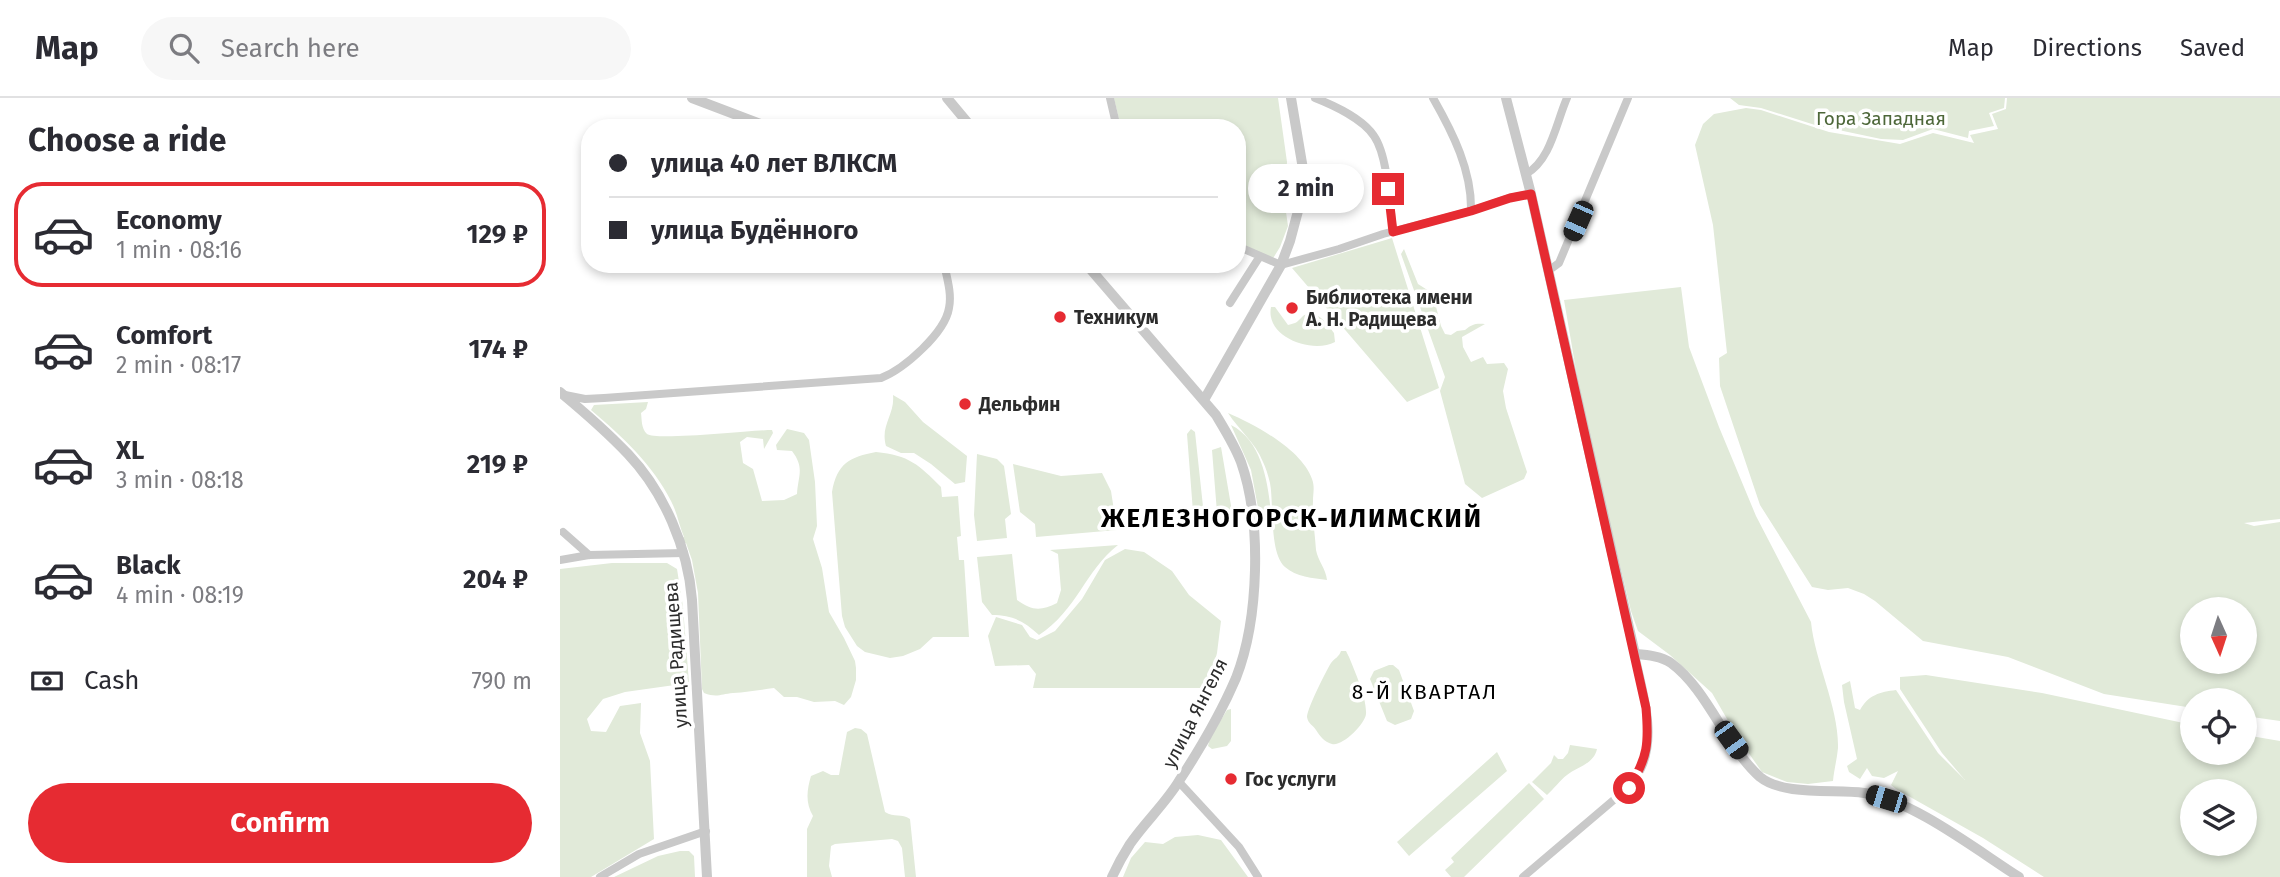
<!DOCTYPE html>
<html lang="en">
<head>
<meta charset="utf-8">
<style>
	body { margin:0; font-family:"Fira Sans",sans-serif; background:#f7f7f7; color:#2b2b33; height:100vh; display:flex; flex-direction:column; font-size:26px; white-space:nowrap }
	* { box-sizing:border-box; margin:0 }
	p { font-size:23px; color:#7c7c81 }
	.icon { flex:none; width:38px; height:38px; fill:none; stroke:currentColor; stroke-width:2; stroke-linecap:round; stroke-linejoin:round }
	.map { position:relative; flex:1; overflow:hidden }
	.drawer { display:flex; flex-direction:column; background:#fff; width:560px }
	.drawer>* { flex:none }
	.top-card { position:absolute; left:21px; top:21px; width:665px; height:154px; border-radius:28px; box-shadow:0 4px 10px #0003; display:grid; align-content:center; height:154px; padding:0 28px; background:#fff }
	.needle { width:46px; rotate:177deg }
	.buttons { position:absolute; left:1620px; top:499px; display:grid; gap:14px }
	.buttons a { display:grid; place-items:center; width:77px; height:77px; border-radius:50%; background:#fff; box-shadow:0 4px 10px #0003; font-size:35px }
	.end { position:absolute; width:32px; height:32px; margin:-16px; border:9px solid #e62b32; background:#fff; box-shadow:0 0 0 4px #fff }
	.from { border-radius:50% }
	.bubble { position:absolute; height:49px; border-radius:24px; background:#fff; box-shadow:0 4px 10px #0003; font-size:23px; font-weight:700; line-height:49px; text-align:center }
	.car { position:absolute; width:21px; height:42px; margin:-21px -10px; border-radius:9px; box-shadow:0 0 5px 2px #0007; background:linear-gradient(#222 24%,#8ab4d8 0 40%,#222 0 76%,#8ab4d8 0 86%,#222 0) }
	.top-card b { display:flex; align-items:center; gap:24px; height:66px; font-size:26px }
	.top-card b+b { border-top:2px solid #e1e1e2 }
	.top-card i { width:18px; height:18px; background:#2b2b33 }
	ul { padding:0; list-style:none }
	li { display:flex; align-items:center; gap:21px; height:105px; margin:0 14px 10px; padding:0 14px; border:4px solid transparent; border-radius:28px }
	li div { flex:1 }
	li b { display:block; font-size:26px }
	li em { font-style:normal; font-weight:700 }
	li.current { border-color:#e62b32 }
	li>.icon { width:63px; height:63px; stroke-width:1.5 }
	h2 { padding:0 28px; font-size:32px; line-height:84px }
	.pay { display:flex; align-items:center; gap:18px; height:77px; padding:0 28px; font-size:26px }
	.pay p { margin-inline-start:auto }
	.button { display:flex; gap:14px; margin-top:auto; padding:14px 28px }
	.button a { flex:1; height:80px; border-radius:42px; background:#e62b32; color:#fff; font-size:28px; font-weight:700; line-height:80px; text-align:center }
	header { display:flex; align-items:center; gap:42px; box-sizing:border-box; height:98px; padding:0 35px; background:#fff; border-bottom:2px solid #e1e1e2 }
	header strong { font-size:33px }
	nav { display:flex; gap:38px; margin-inline-start:auto; font-size:24px }
	.search { width:490px; height:63px; background:#f7f7f7; display:flex; align-items:center; gap:18px; box-sizing:border-box; padding:0 24px; border-radius:38px; color:#7c7c81; font-size:26px }
	main { display:flex; flex:1; min-height:0 }
	.map>svg:first-child { display:block }
	.green { fill:#e1ead9; fill-rule:evenodd }
	.lines { fill:none; stroke-linecap:round; stroke-linejoin:round }
	.minor { stroke:#c9c9c9; stroke-width:8 }
	.tertiary { stroke:#c9c9c9; stroke-width:10 }
	.route { stroke:#e62b32; stroke-width:9 }
	.poi-dot { fill:#e62b32; stroke:#fff; stroke-width:2.5 }
	.labels { text-anchor:middle; dominant-baseline:central; stroke-width:7; stroke-linejoin:round; paint-order:stroke }
	.park-label { font-size:19px; fill:#4d6739; stroke:#fff }
	.poi-label { font-size:19px; font-weight:bold; fill:#2c2c2c; stroke:#fff; text-anchor:start }
	.street-label { font-size:19px; fill:#2c2c2c; stroke:#fff }
	.neighbourhood-label { font-size:21px; letter-spacing:2px; fill:#000; stroke:#fff }
	.district-label { font-size:26px; font-weight:bold; letter-spacing:2px; fill:#000; stroke:#fff }
</style>
</head>
<body>
<header>
<strong>Map</strong>
<div class="search"><svg class="icon" aria-label="search" viewBox="0 0 24 24"><circle cx="10" cy="10" r="6"/><path d="M15 15l6 6"/></svg>Search here</div>
<nav><a>Map</a><a>Directions</a><a>Saved</a></nav>
</header>
<main>
<section class="drawer">
<h2>Choose a ride</h2>
<ul>
<li class="current"><svg class="icon" aria-label="car" viewBox="0 0 24 24"><path d="M5 17H2v-5l4-1 3-4h7l3 4 3 1v5h-3M9 17h6M6 11h13"/><circle cx="7" cy="17" r="2"/><circle cx="17" cy="17" r="2"/></svg><div><b>Economy</b><p>1 min · 08:16</p></div><em>129 ₽</em></li>
<li><svg class="icon" aria-label="car" viewBox="0 0 24 24"><path d="M5 17H2v-5l4-1 3-4h7l3 4 3 1v5h-3M9 17h6M6 11h13"/><circle cx="7" cy="17" r="2"/><circle cx="17" cy="17" r="2"/></svg><div><b>Comfort</b><p>2 min · 08:17</p></div><em>174 ₽</em></li>
<li><svg class="icon" aria-label="car" viewBox="0 0 24 24"><path d="M5 17H2v-5l4-1 3-4h7l3 4 3 1v5h-3M9 17h6M6 11h13"/><circle cx="7" cy="17" r="2"/><circle cx="17" cy="17" r="2"/></svg><div><b>XL</b><p>3 min · 08:18</p></div><em>219 ₽</em></li>
<li><svg class="icon" aria-label="car" viewBox="0 0 24 24"><path d="M5 17H2v-5l4-1 3-4h7l3 4 3 1v5h-3M9 17h6M6 11h13"/><circle cx="7" cy="17" r="2"/><circle cx="17" cy="17" r="2"/></svg><div><b>Black</b><p>4 min · 08:19</p></div><em>204 ₽</em></li>
</ul>
<div class="pay"><svg class="icon" aria-label="cash" viewBox="0 0 24 24"><path d="M3 7h18v10H3z"/><circle cx="12" cy="12" r="2"/></svg>Cash<p>790 m</p></div>
<div class="button"><a>Confirm</a></div>
</section>
<div class="map">
<svg width="1720" height="779" viewBox="0 0 1720 779">
	<rect width="100%" height="100%" fill="#fff"/>
	<!-- green -->
	<path class="green" d="M554,0H718L727,64L724,100L728,128L720,149L712,162L677,144V30H561Z
		M1170,0H1445L1444,10L1429,15L1434,28L1409,33L1408,40L1373,31L1343,42L1321,41L1255,27L1201,10L1179,7Z
		M1447,0H1720V421L1684,425L1694,428L1720,424V623L1685,618V602H1633V610L1544,596L1448,559L1363,543L1315,503L1304,496L1288,490L1268,492L1252,489L1200,407L1160,288L1159,260L1167,255L1153,127L1135,47L1143,26L1154,16L1186,10L1201,12L1269,34L1340,46L1373,35L1414,45L1410,37L1438,31L1432,16L1446,11ZM1685,511V564H1633V511Z
		M832,140L879,290L847,304L732,170Z
		M844,151L858,186L869,193L874,201L881,228L885,236L891,237L897,233L905,232C912,226 916,225 925,226L902,239L903,249L911,264L923,259L927,266L944,265L948,271L943,293L946,310L967,374L964,381L922,400L905,386L880,293L885,279L841,156Z
		M1121,189L1129,249L1159,329L1196,418L1251,524C1255,564 1279,610 1278,650C1277,661 1274,672 1273,683L1248,686L1227,684L1202,674L1178,640L1152,595L1110,557L1078,533L1071,513L1023,313L1004,202Z
		M711,209H715L728,227C737,225 737,224 742,219C754,207 768,227 774,235L775,244C752,256 705,239 711,209Z
		M333,297L345,304L363,324L407,358L405,384L395,386L371,366L354,355H341L326,348C320,327 335,317 333,297Z
		M88,304L86,311L81,315C82,322 81,330 87,336C96,343 193,332 212,332L213,335L204,351L203,341L187,339L180,344L183,365L193,371L202,403L224,402L237,396C238,378 245,370 232,353L217,352L216,347L227,331L244,335L249,342L255,384L257,428L253,441L262,470L269,514L284,540L295,563L296,570V582L291,599L284,607L275,603L254,604L237,599H224L214,590C200,592 187,594 173,595C161,596 157,600 144,595L142,591L138,495L132,462L126,445L121,447L118,441L124,439C119,427 117,414 111,403C93,367 62,338 31,312L34,307Z
		M668,315C696,327 742,352 752,381C755,389 753,395 753,403C752,419 755,436 756,452C758,463 766,471 767,482C753,480 736,479 725,469C709,455 714,406 710,385C708,377 706,370 703,364C695,344 679,332 668,315Z
		M671,327C705,344 709,393 712,425L701,426L691,372Z
		M631,331L635,334L645,427L640,431L634,427L627,336Z
		M661,349L674,425L658,427L652,352Z
		M316,354C349,357 359,367 381,389L382,399L398,398L401,438L397,439L399,462H404L409,539H373L360,551L343,558L330,560L305,554L297,548L285,529L282,518L272,394C277,365 290,359 316,354Z
		M417,356L437,361L444,368L451,416L445,421L447,440L417,443L414,417Z
		M453,366L501,378L542,375L551,393L557,432L476,439L475,426L460,414Z
		M558,447C525,473 517,512 479,537C464,523 452,517 432,517L422,504L417,459L452,456L457,502C472,513 481,513 497,505L501,492L498,456L490,452Z
		M565,451L584,454L612,473L629,497L661,523L657,555L648,590H473L476,576L469,567L435,568L428,538L436,519L462,527L470,539L477,542L495,533L522,501L545,462Z
		M52,465H107L117,471L123,509L129,585L65,594L43,601L27,621L31,633L46,634L60,608L81,605L80,635L90,663L94,741L31,779H0V471Z
		M781,553H786L789,559C795,574 807,600 806,616C805,626 782,649 772,646C764,644 760,638 756,632C753,627 748,626 747,619C747,611 766,573 771,565C775,560 779,559 781,553Z
		M829,567H833L839,572L854,613L851,621L835,627L827,623L810,581L814,573Z
		M1366,577L1482,595L1633,627V654H1685V637L1720,643V779H1484L1423,740L1336,691L1331,687L1338,673L1324,680L1312,678L1307,670L1300,681L1289,674L1287,668L1297,661L1284,604L1282,587L1290,583L1295,610L1300,612C1308,597 1320,594 1336,592L1378,655L1405,682L1382,655L1340,591V579ZM1633,693H1685V746H1633Z
		M671,611V643L667,648L652,651L648,648L650,640L667,612Z
		M295,630L301,631L307,636L325,714C334,720 342,715 350,721L356,779H345L342,750L338,743L332,741L275,746L271,748L269,768L272,779H247V731L253,718C245,705 247,691 251,678L263,673L271,677H279L287,634Z
		M1010,647L1037,651C1034,666 1017,669 1007,677C1000,682 994,691 987,697L972,684L991,665L994,657L998,661H1003L1008,655Z
		M937,654L947,673L849,758L837,744Z
		M969,685L984,701L904,779H891L885,772L894,764L891,760Z
		M638,737L661,742L688,779H563L571,760L585,744L603,746L615,739Z
		M120,753H129L134,758L135,779H54L98,758Z"/>
	<g class="lines">
		<!-- minor -->
		<path class="minor" d="M550,0L557,30
			M755,0C773,7 803,21 814,38C828,58 830,109 833,134
			M873,0C893,35 912,73 911,113
			M966,76C991,62 996,25 1007,0
			M677,148L721,167L779,151L823,136L911,113L949,100L971,96
			M988,173L999,165L1068,0
			M670,205L700,158
			M5,297L25,301L44,300L321,280C344,271 385,235 389,210C392,196 387,180 384,166
			M3,434L29,457
			M0,462L29,457L124,455
			M619,684L679,749L698,779
			M40,779L79,756L146,733
			M963,779L1069,689C1073,683 1078,677 1081,671C1098,636 1082,591 1075,556"/>
		<!-- tertiary -->
		<path class="tertiary" d="M132,0L211,30
			M387,0L412,30
			M946,0L971,96L1075,556C1087,557 1101,558 1111,565C1148,592 1166,649 1200,679C1223,698 1275,691 1304,695C1351,701 1418,753 1459,779
			M526,166L656,317C665,332 675,348 681,364C702,424 699,521 676,580C661,615 640,651 619,683C605,706 585,724 570,746C563,757 557,768 552,779
			M0,294C23,313 47,334 68,356C104,394 128,450 132,502L147,779
			M644,302L721,167L730,143L738,113L743,71L731,0"/>
	</g>
	<g class="lines">
		<!-- route -->
		<path class="route" d="M828,91L833,134L911,113L950,100L971,96L1086,610C1089,645 1088,659 1069,690"/>
	</g>
	<!-- markers -->
	<g class="poi-dot">
		<circle cx="732" cy="210" r="7"/>
		<circle cx="500" cy="219" r="7"/>
		<circle cx="405" cy="306" r="7"/>
		<circle cx="671" cy="681" r="7"/>
	</g>
	<g class="labels">
		<!-- park labels -->
		<g class="park-label">
			<text x="1321" y="20">Гора Западная</text>
		</g>
		<!-- poi labels -->
		<g class="poi-label">
			<text x="746" y="199">Библиотека имени<tspan x="746" dy="22">А. Н. Радищева</tspan></text>
			<text x="514" y="219">Техникум</text>
			<text x="419" y="306">Дельфин</text>
			<text x="685" y="681">Гос услуги</text>
		</g>
		<!-- street labels -->
		<g class="street-label">
			<text transform="translate(116 557) rotate(-94)">улица Радищева</text>
			<text transform="translate(635 615) rotate(-63)">улица Янгеля</text>
		</g>
		<!-- neighbourhood labels -->
		<g class="neighbourhood-label">
			<text x="865" y="594">8-Й КВАРТАЛ</text>
		</g>
		<!-- district labels -->
		<g class="district-label">
			<text x="732" y="420">ЖЕЛЕЗНОГОРСК-ИЛИМСКИЙ</text>
		</g>
	</g>
</svg>
<div class="buttons">
<a><svg class="needle" viewBox="-14 -14 28 28"><path d="M0-13l5 13h-10z" fill="#e53935"/><path d="M0 13l5-13h-10z" fill="#7c7c81"/></svg></a>
<a><svg class="icon" aria-label="locate" viewBox="0 0 24 24"><circle cx="12" cy="12" r="6"/><path d="M12 2v4M12 18v4M2 12h4M18 12h4"/></svg></a>
<a><svg class="icon" aria-label="layers" viewBox="0 0 24 24"><path d="M12 4l9 5-9 5-9-5zM3 14l9 5 9-5"/></svg></a>
</div>
<i class="end from" style="left:1069px;top:690px"></i>
<i class="end" style="left:828px;top:91px"></i>
<div class="bubble" style="left:688px;top:66px;width:116px">2 min</div>
<i class="car" style="left:1018px;top:123px;rotate:204deg"></i>
<i class="car" style="left:1171px;top:642px;rotate:144deg"></i>
<i class="car" style="left:1326px;top:701px;rotate:287deg"></i>
<div class="top-card">
<b><i class="from"></i>улица 40 лет ВЛКСМ</b>
<b><i></i>улица Будённого</b>
</div>
</div>
</main>
</body>
</html>
